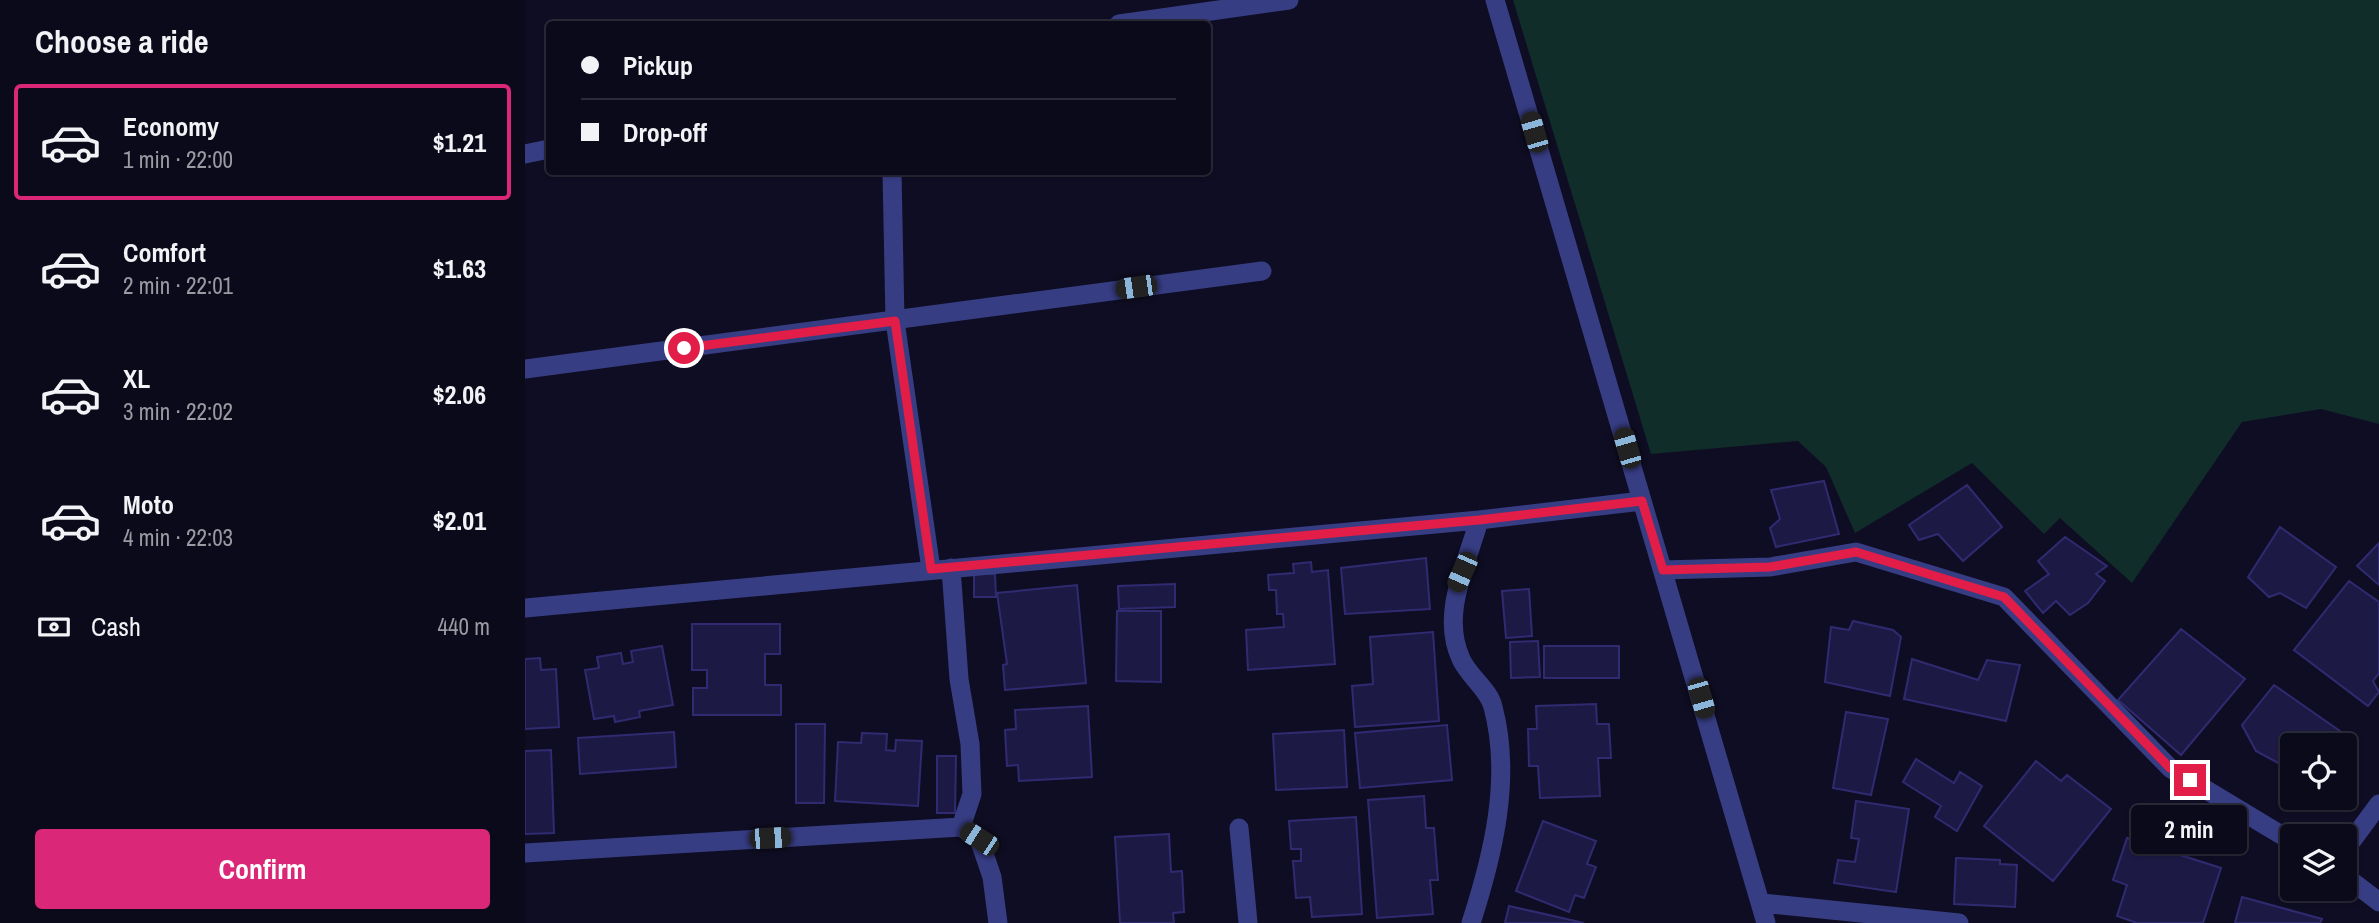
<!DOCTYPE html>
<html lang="en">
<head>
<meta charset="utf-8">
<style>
	body { margin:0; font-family:"Archivo Narrow",sans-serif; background:#141323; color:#f1f3f6; height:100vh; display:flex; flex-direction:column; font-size:26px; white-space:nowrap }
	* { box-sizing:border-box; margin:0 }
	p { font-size:23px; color:#9a9aa2 }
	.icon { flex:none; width:38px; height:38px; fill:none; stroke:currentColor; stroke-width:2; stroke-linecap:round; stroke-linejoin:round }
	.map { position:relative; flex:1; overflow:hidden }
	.side { display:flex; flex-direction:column; background:#0b0a1a; width:525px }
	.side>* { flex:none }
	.top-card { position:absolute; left:21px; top:21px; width:665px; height:154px; border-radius:7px; box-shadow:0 2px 5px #0004,0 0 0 2px #2b2b39; display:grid; align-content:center; height:154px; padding:0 35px; background:#0b0a1a }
	.tools { position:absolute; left:1755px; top:733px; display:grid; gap:14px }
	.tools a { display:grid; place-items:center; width:77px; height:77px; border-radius:7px; background:#0b0a1a; box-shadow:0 2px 5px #0004,0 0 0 2px #2b2b39; font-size:35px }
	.end { position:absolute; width:32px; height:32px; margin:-16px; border:9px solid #e11d48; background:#fff; box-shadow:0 0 0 4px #fff }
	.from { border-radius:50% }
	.bubble { position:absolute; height:49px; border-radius:7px; background:#0b0a1a; box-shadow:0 2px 5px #0004,0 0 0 2px #2b2b39; font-size:23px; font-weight:700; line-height:49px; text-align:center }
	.car { position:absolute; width:21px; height:42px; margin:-21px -10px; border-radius:9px; box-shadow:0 0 5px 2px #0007; background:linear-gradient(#222 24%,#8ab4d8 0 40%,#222 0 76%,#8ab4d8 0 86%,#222 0) }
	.top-card b { display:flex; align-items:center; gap:24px; height:66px; font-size:26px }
	.top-card b+b { border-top:2px solid #2b2b39 }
	.top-card i { width:18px; height:18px; background:#f1f3f6 }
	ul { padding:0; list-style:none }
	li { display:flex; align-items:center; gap:21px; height:116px; margin:0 14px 10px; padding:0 21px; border:4px solid transparent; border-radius:7px }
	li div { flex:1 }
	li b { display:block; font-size:26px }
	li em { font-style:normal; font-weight:700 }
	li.active { border-color:#db2777 }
	li>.icon { width:63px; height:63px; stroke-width:1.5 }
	h2 { padding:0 35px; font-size:32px; line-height:84px }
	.pay { display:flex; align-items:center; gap:18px; height:77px; padding:0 35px; font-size:26px }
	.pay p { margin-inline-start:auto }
	.primary-button { display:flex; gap:14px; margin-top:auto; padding:14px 35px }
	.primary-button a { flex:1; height:80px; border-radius:7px; background:#db2777; color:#fff; font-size:28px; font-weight:700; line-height:80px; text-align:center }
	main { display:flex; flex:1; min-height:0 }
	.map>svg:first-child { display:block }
	.green { fill:#102d29 }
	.building { fill:#1d1945; stroke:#302b71; stroke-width:2 }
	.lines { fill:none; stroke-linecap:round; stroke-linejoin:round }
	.minor { stroke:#373d83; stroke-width:19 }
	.route { stroke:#e11d48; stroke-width:9 }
</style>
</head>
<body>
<main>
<section class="side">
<h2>Choose a ride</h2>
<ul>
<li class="active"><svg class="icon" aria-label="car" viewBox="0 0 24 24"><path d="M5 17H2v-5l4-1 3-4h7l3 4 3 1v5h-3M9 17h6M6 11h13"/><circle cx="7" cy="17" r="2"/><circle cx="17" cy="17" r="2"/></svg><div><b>Economy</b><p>1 min · 22:00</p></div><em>$1.21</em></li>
<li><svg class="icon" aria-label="car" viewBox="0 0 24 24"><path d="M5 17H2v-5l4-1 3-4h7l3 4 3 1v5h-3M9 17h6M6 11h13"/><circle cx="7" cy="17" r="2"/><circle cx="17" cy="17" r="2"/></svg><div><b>Comfort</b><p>2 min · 22:01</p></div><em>$1.63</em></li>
<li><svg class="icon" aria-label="car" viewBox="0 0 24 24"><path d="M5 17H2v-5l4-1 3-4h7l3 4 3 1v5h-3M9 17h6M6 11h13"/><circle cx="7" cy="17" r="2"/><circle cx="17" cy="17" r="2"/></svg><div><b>XL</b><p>3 min · 22:02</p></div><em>$2.06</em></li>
<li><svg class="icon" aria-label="car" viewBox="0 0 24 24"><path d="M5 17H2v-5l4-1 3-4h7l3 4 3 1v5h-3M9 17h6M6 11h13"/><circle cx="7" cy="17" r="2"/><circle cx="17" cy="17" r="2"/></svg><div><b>Moto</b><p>4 min · 22:03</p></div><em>$2.01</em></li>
</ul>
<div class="pay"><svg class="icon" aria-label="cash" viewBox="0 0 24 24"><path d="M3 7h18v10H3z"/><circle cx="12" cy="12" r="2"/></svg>Cash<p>440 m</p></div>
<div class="primary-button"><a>Confirm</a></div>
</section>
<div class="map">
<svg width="1854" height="923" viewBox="0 0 1854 923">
	<rect width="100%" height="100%" fill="#0f0d23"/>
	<!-- green -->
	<path class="green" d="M988,0H1854V424L1796,409L1717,422L1607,583L1535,518L1519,534L1447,463L1330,533L1301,467L1273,441L1126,454Z"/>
	<!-- building -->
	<path class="building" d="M1299,481L1314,534L1251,547L1245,528L1255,519L1246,490Z
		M1442,485L1477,527L1438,561L1413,534L1394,540L1384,525Z
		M1755,527L1811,567L1781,608L1755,593L1744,597L1723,577Z
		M1540,537L1582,566L1571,574L1580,581L1563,603L1545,615L1531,601L1518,613L1500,591L1524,574L1513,561Z
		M1854,543V585L1832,566Z
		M901,558L905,609L820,614L816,568Z
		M786,562L787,572L803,570L810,664L723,670L721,630L759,627L758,614H752L751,590H744L743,575L769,573L768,564Z
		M449,574H470L471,597H449Z
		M1824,581L1854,602V673L1848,681L1854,692L1843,706L1769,650Z
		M650,584V607L594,609L593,586Z
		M552,585L561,683L480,690L478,665L482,664L472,593Z
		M1004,589L1007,636L981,638L977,591Z
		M592,611H636V682L591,681Z
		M1328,621L1368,630L1376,637L1365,696L1300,682L1306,627L1324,630Z
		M167,624H255V654H240V685H256V715H168V688H182V670H167Z
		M1656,629L1720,679L1656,755L1593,700Z
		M908,632L914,721L830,727L827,686L848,684L845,637Z
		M1013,641L1015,677L986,678L985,642Z
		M137,646L148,705L114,711L115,717L90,722L89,716L69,719L60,670L74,668L72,657L96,653L98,664L108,662L106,651Z
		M1019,646H1094V678H1019Z
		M15,658L16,670L31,669L34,727L0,729V659Z
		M1387,659L1453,680L1462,660L1495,665L1481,721L1379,699Z
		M1749,685L1825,738L1820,746H1768V771L1731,751L1717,725Z
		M1071,704L1072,724H1084L1086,758H1073L1075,796L1015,798L1013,766H1004L1003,729H1012L1011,706Z
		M563,706L567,777L494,781L493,765L482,766L480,730L491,729L490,710Z
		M1321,712L1363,719L1346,795L1308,788Z
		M271,724H300L299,803H271Z
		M922,725L927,780L835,788L830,733Z
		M819,730L822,787L751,790L748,734Z
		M149,732L151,767L55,774L53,738Z
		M337,733L362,734L361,750L370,751L371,740L397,741L393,806L310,801L313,742L336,743Z
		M26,750L29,833L0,834V751Z
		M412,756H431L430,813H412Z
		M1391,759L1429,783L1435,772L1457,786L1432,831L1410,817L1416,806L1378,782Z
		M1511,761L1536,781L1542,775L1586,809L1528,881L1459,826Z
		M899,796L901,828H909L913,880H905L908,914L852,918L843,800Z
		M1331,801L1384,809L1371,892L1309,883L1313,860L1330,862L1334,839L1326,838Z
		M831,817L837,914L787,917L785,897L771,898L768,861H776V849H766L764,821Z
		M1018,821L1071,841L1062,864L1071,867L1059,898L1050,895L1044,912L991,891Z
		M644,834L646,872L657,871L659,912L648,913L649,923H595L590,837Z
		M1602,838L1696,868L1678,923H1612L1592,916L1602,885L1588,880Z
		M1431,858L1475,860V864L1492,865L1490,907L1429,904Z
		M1717,897L1797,919L1795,923H1710Z
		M984,906L1059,923H980Z"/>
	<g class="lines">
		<!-- minor -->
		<path class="minor" d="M970,0L1241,923
			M594,24L764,0
			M0,154L24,149
			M367,172L370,321L406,569
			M0,369L737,271
			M426,568L434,679L445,744L447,794L436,827L454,839L467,877L473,923
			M1138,570L1245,567L1331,552L1479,597L1645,768L1768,842
			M0,608L954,520L1117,501
			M714,828L723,923
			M1820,850L1854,804
			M0,853L436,827
			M1820,876L1854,902
			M1237,903L1434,923
			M946,923C968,855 987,778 968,707C964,689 944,677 936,659C915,614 942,564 954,520"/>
	</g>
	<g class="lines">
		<!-- route -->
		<path class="route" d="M159,348L370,321L406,569L954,520L1117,501L1138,570L1245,567L1331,552L1479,597L1645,768L1665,780"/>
	</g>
</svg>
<div class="tools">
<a><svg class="icon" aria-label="locate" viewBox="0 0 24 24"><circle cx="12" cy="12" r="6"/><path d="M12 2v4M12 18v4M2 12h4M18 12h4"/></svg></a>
<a><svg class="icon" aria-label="layers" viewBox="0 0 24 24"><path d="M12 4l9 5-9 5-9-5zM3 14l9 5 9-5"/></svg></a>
</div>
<i class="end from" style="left:159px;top:348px"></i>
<i class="end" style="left:1665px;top:780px"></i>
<div class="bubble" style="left:1606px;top:805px;width:116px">2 min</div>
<i class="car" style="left:1009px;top:132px;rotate:344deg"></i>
<i class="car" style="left:611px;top:287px;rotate:262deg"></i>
<i class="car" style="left:1102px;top:448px;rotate:344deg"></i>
<i class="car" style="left:937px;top:572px;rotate:204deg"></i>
<i class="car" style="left:1176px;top:698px;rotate:164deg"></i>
<i class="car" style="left:245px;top:838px;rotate:87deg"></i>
<i class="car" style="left:454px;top:839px;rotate:303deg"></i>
<div class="top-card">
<b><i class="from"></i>Pickup</b>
<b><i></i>Drop-off</b>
</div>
</div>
</main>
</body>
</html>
